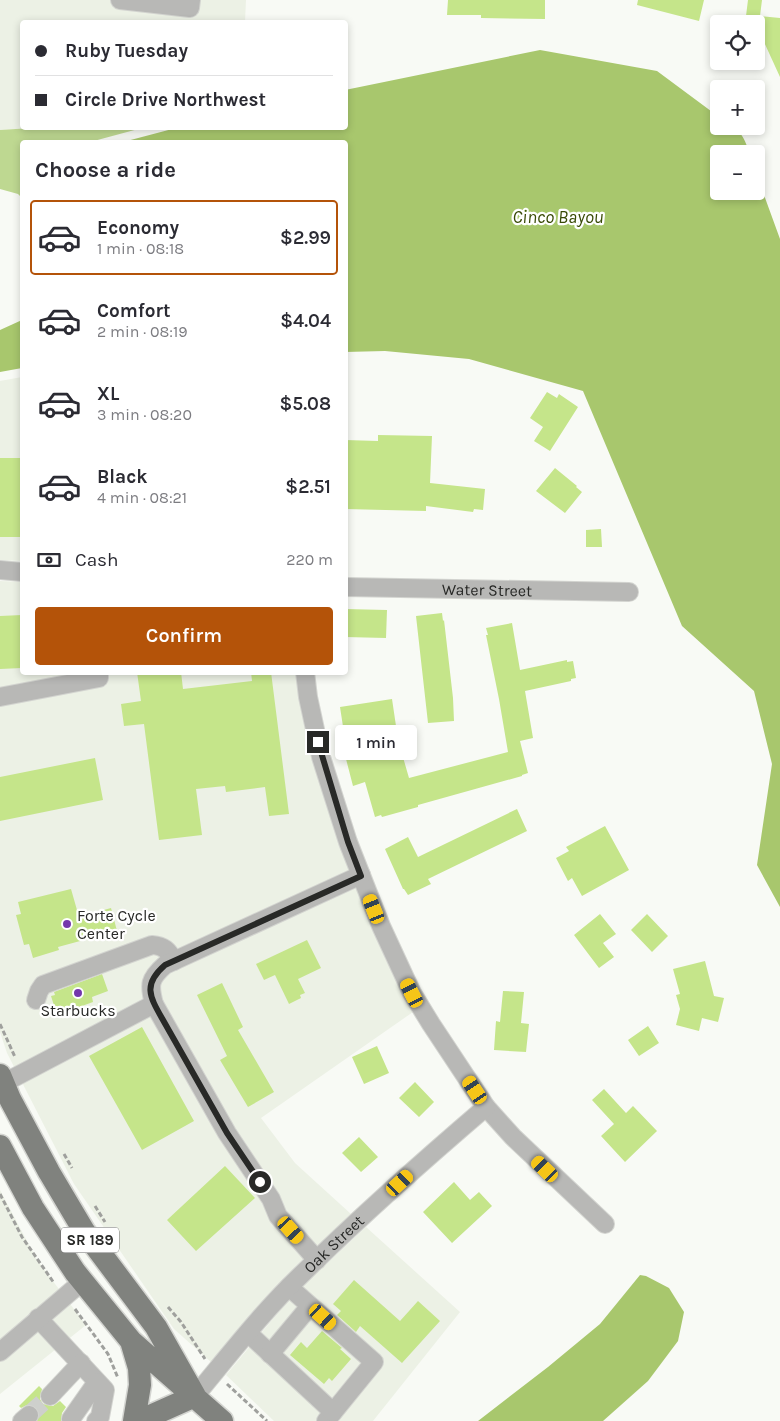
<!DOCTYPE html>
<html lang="en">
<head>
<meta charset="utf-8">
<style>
	body { margin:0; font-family:Karla,sans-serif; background:#f2f2f3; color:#2b2b33; height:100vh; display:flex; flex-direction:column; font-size:19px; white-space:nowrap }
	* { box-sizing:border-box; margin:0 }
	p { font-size:16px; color:#7c7c81 }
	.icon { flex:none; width:28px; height:28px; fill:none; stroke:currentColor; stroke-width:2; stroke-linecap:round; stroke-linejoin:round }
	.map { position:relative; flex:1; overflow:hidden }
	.details { position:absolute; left:20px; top:140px; width:328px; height:535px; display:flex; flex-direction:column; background:#fff; border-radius:5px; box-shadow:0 2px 8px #0003 }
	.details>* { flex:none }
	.banner { position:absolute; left:20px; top:20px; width:328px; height:110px; border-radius:5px; box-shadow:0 2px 8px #0003; display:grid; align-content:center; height:110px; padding:0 15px; background:#fff }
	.controls { position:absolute; left:710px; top:15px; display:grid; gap:10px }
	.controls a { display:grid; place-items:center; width:55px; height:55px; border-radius:5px; background:#fff; box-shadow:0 2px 8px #0003; font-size:25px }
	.end { position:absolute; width:22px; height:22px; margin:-11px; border:6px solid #282927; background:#fff; box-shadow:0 0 0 2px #fff }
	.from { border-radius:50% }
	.bubble { position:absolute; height:35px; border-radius:5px; background:#fff; box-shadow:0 2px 8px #0003; font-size:16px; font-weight:600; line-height:35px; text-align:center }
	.car { position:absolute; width:15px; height:30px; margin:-15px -8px; border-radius:6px; box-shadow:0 0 4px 1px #0007; background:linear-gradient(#f5c518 24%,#345 0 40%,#f5c518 0 76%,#345 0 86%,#f5c518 0) }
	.banner b { display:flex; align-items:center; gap:18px; height:48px; font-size:19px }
	.banner b+b { border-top:1px solid #e1e1e2 }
	.banner i { width:12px; height:12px; background:#2b2b33 }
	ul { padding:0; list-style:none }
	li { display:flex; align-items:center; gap:15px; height:75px; margin:0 10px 8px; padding:0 5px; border:2px solid transparent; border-radius:5px }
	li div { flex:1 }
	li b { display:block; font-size:19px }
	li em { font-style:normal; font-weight:600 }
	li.on { border-color:#b45309 }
	li>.icon { width:45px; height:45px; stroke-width:1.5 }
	h2 { padding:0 15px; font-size:22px; line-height:60px }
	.pay { display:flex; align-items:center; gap:12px; height:55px; padding:0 15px; font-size:19px }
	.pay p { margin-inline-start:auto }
	.primary-button { display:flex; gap:10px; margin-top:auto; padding:10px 15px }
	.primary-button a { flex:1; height:58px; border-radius:5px; background:#b45309; color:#fff; font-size:20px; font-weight:600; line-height:58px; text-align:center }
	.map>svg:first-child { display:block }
	.built { fill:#ecf1e5 }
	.green { fill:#bed891 }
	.water { fill:#a8c76d }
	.building { fill:#c5e58a }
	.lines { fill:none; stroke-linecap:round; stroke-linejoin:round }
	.minor-tunnel { stroke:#ced0cc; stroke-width:18; stroke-dasharray:18 9; stroke-linecap:butt }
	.minor-casing { stroke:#d3d4d0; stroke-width:20 }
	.major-casing { stroke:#d3d4d0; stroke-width:25 }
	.path { stroke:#9fa09d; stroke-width:3; stroke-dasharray:5 2.5; stroke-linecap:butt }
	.minor { stroke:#b8b8b6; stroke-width:18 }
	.major { stroke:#80827e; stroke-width:22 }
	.route { stroke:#282927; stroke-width:6 }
	.poi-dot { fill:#7437ac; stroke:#fff; stroke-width:2 }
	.labels { text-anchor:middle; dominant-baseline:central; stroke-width:4.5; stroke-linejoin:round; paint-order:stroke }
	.shield { fill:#fff; stroke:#686968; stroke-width:1 }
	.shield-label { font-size:15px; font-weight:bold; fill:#282927 }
	.street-label { font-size:16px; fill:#282927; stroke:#fff }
	.poi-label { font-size:16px; fill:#282927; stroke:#fff; text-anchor:start }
	.water-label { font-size:18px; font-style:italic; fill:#384a05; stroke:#fff }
</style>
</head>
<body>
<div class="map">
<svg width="780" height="1421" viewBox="0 0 780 1421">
	<rect width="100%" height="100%" fill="#f8faf5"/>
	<!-- built -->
	<path class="built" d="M0,0H246L245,22H22V128H31L0,130Z
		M22,377V561L0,560V381Z
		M0,581L22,582V672L296,673L299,699L312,759L340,846L385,958L413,1012L261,1118L295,1163L351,1214L297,1265L270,1293L211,1362L174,1329L74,1184L7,1053L0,1032Z
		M0,1190L37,1260L86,1325L0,1394Z
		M366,1227L460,1312L373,1421H274L226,1375L282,1308L308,1281Z"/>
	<!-- green -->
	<path class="green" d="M31,128H142L90,142H22V198L18,194L0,189V130Z"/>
	<!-- water -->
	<path class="water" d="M540,50L657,71L719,117V126C740,126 743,135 750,154H719V191H756V173L780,239V907L757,865L772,764L754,691L682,626L583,391L469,359L385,351L345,352V142H123L176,128H345V90Z
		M22,320V368L0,372V330Z
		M640,1275L646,1276L669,1288L684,1312L678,1341L648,1381L603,1421H478L548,1367L600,1324Z"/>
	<!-- building -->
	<path class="building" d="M448,0H545V19L481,18V15H447Z
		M638,0H704L699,21L637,5Z
		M748,0H762L760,16L780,18V77L764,42L756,41V24H745Z
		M547,392L557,398L559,394L578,407L550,451L534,441L543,427L530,418Z
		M378,435L432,436L430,483L485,489L483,510L474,509L473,512L426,506V511L345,509V440L378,441Z
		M0,458H22V537H0Z
		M555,468L577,486L576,487L582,492L565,513L536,491Z
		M601,529L602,547H586V530Z
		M345,609L387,610L386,638L345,637Z
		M442,613L443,621L444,620L453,698L454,721L428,723L416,616Z
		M22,615V668L0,669V616Z
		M512,623L520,670L567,660V662L573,661L576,678L571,679V681L525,691L533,738L520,741L528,773L522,775V776L418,805V807L382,817L381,815L375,817L365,782L353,786L346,759H348L340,707L392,699L396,726H394L409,778L508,752L499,699L486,635H488L486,628Z
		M137,672H181L183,689L252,681L251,672H271L289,814L269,816L265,787L226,792L225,786L196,789L202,835L159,840L144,724L124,726L121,704L141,701Z
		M95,758L103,800L0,821V777Z
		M517,809L527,831L428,879L431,884L408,895L404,889H403L385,849L408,837L418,857Z
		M605,826L629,870L582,896L572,878L568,881L556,858L569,851L566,847Z
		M71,889L79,917L111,908L117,931L58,947L59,950L33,958L29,944L24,945L16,915L21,914L18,902Z
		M600,914L616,934L603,943L614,957L599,968L574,935Z
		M647,914L668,936L652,952L631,930Z
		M307,940L321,968L298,979L305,993L300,995L301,998L289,1004L275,975L264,980L256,964Z
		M705,961L714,996L724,998L718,1022L702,1018L699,1031L676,1025L680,1009L676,995L680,994L673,969Z
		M102,974L108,991L92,997L93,1002L57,1015L51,996L55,995L54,992Z
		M222,983L243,1027L238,1030L274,1092L248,1107L220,1060L227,1056L197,995Z
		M503,991L524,992L521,1023L529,1024L526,1052L494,1050L496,1021L500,1022Z
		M648,1026L659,1043L639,1056L628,1040Z
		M142,1027L194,1121L142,1150L89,1056Z
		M377,1046L389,1073L364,1084L352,1057Z
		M415,1082L434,1102L419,1117L399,1098Z
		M604,1089L626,1113L633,1106L657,1131L625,1162L601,1136L614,1124L592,1100Z
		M359,1137L378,1157L361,1172L342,1153Z
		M225,1166L255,1198L196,1251L167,1220Z
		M454,1182L470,1200L479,1192L492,1206L452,1243L423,1212Z
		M354,1280L400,1321L418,1301L440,1321L402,1363L360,1326L356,1332L337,1315L341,1311L333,1304Z
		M322,1331L342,1348L340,1349L351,1359L332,1381L329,1378L324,1384L290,1355L301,1342L307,1348Z
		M39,1386L42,1389L40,1399L43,1404L53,1406L60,1401L66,1407L62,1413L61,1421H37L39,1414L37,1408L32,1405H27L21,1408L19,1406Z"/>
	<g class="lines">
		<!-- minor-tunnel -->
		<path class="minor-tunnel" d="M29,1415L50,1396"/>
		<defs>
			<g id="minor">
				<path d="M120,0L190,8L191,0"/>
				<path d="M0,570L22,572"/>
				<path id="s1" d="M345,587L629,592"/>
				<path d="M305,672L308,697L321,757L348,842L381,926L412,993L431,1024L486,1107L513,1137L605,1224"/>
				<path d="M0,697L99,678V672"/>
				<path d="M36,1000L39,991L43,985L152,945C164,946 168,950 174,961"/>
				<path d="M0,1085L154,1004"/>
				<path d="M317,1260L278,1216L271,1199L227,1133L154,1004C149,985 149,979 165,965L361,875"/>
				<path d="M289,1287L374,1362L326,1421"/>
				<path d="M38,1318L105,1390L100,1417L96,1421"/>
				<path d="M248,1333L333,1412"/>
				<path d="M0,1352L83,1281"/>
				<path d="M270,1354L310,1306"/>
				<path d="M50,1396L81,1363"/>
				<path id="s2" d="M195,1396C230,1354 264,1310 303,1273C362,1215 424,1160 486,1107"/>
				<path d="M71,1419L97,1382"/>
				<path d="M22,1421L29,1415"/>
			</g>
			<path id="major" d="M0,1075L10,1099L49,1172L84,1231L156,1327L195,1396
				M0,1146L33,1208L75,1272L131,1341L222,1421
				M131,1341L139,1368L140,1385L134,1421
				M139,1421L195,1396"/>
		</defs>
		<!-- minor casing -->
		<use href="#minor" class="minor-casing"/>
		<!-- major casing -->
		<use href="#major" class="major-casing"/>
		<!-- path -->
		<path class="path" d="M0,1024L15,1057
			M64,1154L72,1168
			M0,1194L22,1237L54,1283
			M95,1206L105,1222
			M168,1307L181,1322L205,1359
			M75,1309L108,1354L118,1378
			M227,1384L267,1421"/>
		<!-- minor -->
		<use href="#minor" class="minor"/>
		<!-- major -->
		<use href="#major" class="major"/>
	</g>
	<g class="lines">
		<!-- route -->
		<path class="route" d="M260,1182L227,1133L163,1020C150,997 142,985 165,965L361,876L348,842L318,742"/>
	</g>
	<!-- markers -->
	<g class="poi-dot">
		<circle cx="67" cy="924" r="5"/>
		<circle cx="78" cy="993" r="5"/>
	</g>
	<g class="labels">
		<!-- shield labels -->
		<rect class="shield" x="61" y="1227.5" width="58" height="25" rx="4"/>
		<g class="shield-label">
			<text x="90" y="1240">SR 189</text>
		</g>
		<!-- street labels -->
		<g class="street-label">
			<text stroke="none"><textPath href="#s1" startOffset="142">Water Street</textPath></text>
			<text stroke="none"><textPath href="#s2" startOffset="206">Oak Street</textPath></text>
		</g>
		<!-- poi labels -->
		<g class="poi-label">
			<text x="77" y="915">Forte Cycle<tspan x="77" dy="18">Center</tspan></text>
			<text x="78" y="1010" text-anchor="middle">Starbucks</text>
		</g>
		<!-- water labels -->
		<g class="water-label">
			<text x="558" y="217">Cinco Bayou</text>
		</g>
	</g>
</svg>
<div class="controls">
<a><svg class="icon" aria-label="locate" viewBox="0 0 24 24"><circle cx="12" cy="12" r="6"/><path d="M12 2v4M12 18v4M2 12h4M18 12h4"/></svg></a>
<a>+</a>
<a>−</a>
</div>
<i class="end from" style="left:260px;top:1182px"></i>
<i class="end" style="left:318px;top:742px"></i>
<div class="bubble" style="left:335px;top:725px;width:82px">1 min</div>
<i class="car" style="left:374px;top:909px;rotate:338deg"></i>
<i class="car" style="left:412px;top:993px;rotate:333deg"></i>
<i class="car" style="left:475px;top:1090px;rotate:326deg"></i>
<i class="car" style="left:545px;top:1169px;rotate:314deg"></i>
<i class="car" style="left:400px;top:1183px;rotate:47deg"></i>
<i class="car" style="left:291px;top:1230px;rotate:138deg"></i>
<i class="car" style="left:323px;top:1317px;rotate:132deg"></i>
<div class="banner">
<b><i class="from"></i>Ruby Tuesday</b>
<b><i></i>Circle Drive Northwest</b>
</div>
<section class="details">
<h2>Choose a ride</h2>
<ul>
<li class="on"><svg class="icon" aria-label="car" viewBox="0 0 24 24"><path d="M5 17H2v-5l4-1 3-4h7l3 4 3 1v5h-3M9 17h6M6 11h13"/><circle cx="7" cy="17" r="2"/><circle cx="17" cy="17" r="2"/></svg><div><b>Economy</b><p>1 min · 08:18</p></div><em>$2.99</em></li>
<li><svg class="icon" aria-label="car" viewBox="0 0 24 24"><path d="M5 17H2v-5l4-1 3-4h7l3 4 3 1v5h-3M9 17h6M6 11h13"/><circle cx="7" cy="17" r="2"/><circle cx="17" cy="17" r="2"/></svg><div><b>Comfort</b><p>2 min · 08:19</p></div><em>$4.04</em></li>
<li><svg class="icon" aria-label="car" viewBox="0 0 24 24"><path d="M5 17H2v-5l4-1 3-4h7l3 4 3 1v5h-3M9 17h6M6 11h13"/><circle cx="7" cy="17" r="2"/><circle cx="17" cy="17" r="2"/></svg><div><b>XL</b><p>3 min · 08:20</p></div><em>$5.08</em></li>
<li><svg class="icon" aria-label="car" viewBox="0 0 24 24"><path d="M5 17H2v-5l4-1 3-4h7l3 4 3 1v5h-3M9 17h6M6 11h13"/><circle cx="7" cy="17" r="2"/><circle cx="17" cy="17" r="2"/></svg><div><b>Black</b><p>4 min · 08:21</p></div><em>$2.51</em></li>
</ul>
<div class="pay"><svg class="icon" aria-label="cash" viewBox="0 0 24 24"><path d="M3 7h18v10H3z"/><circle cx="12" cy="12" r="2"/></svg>Cash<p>220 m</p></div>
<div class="primary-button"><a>Confirm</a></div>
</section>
</div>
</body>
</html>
